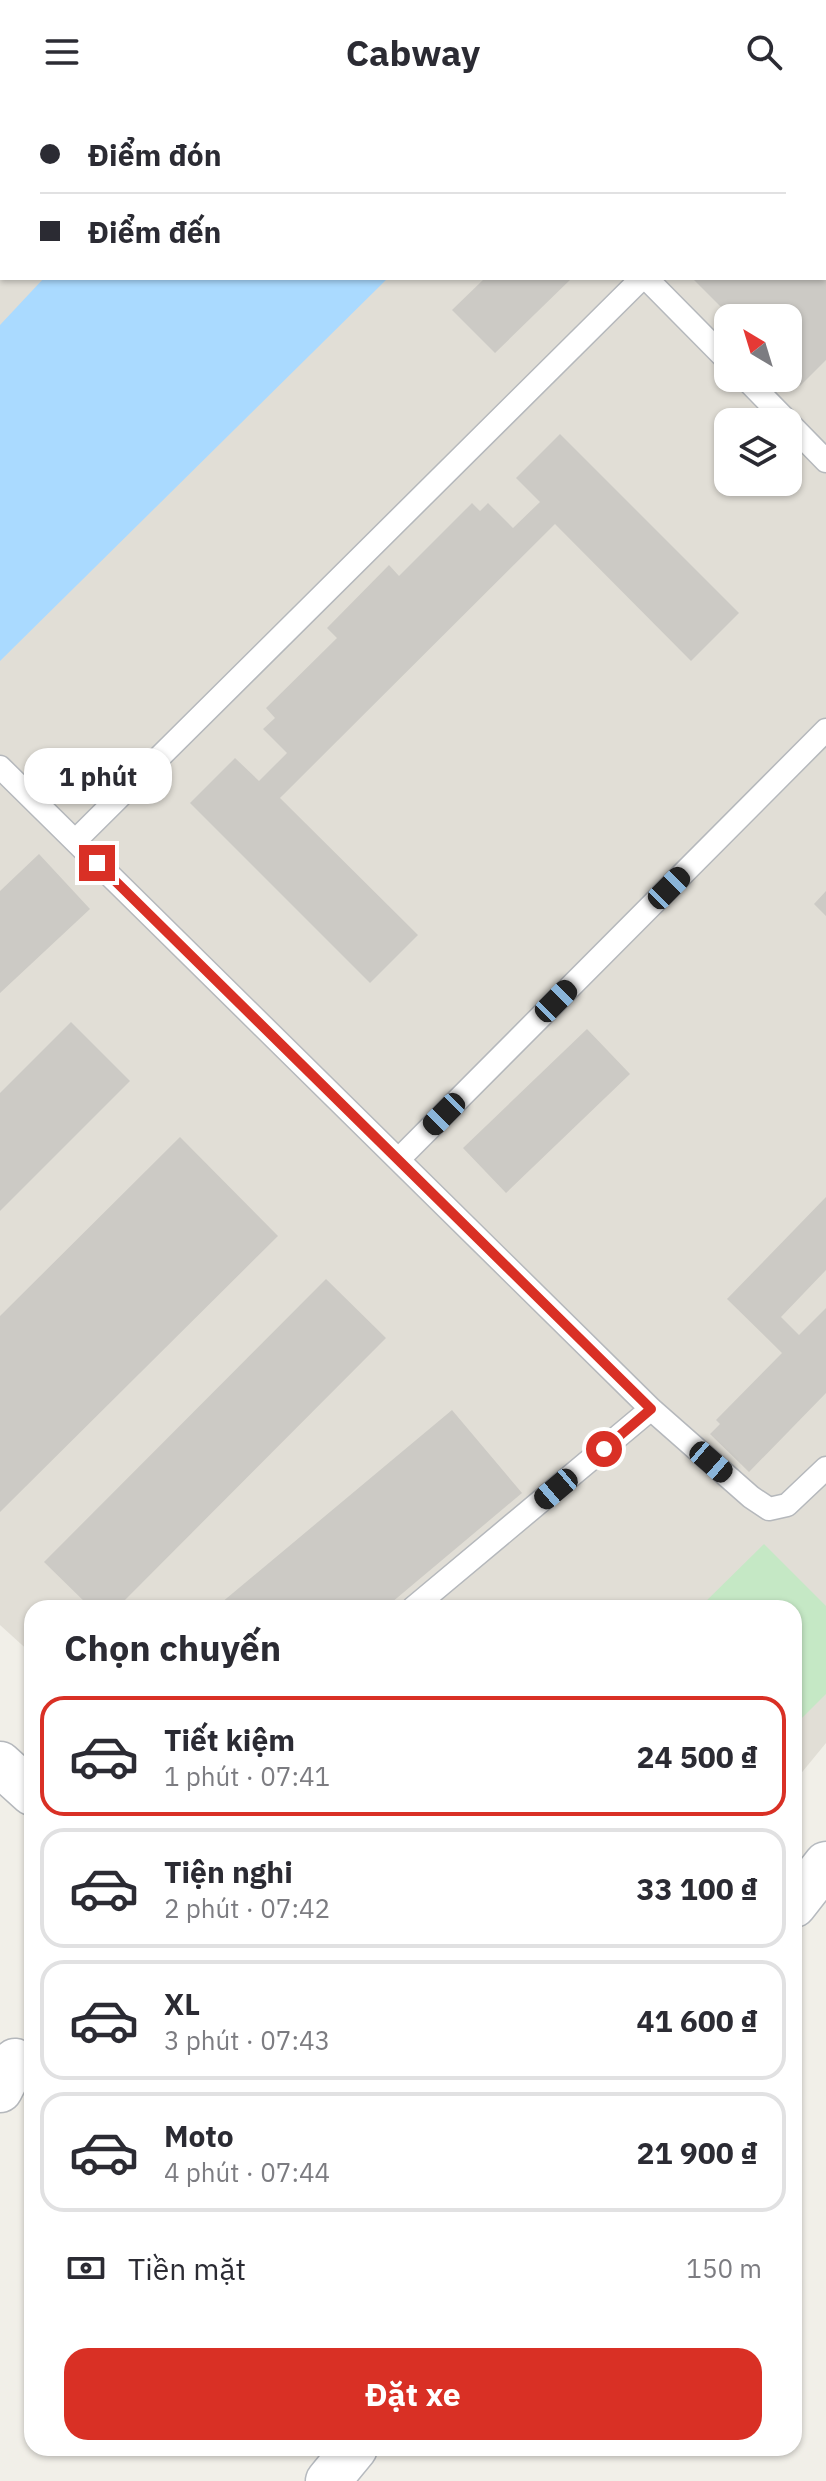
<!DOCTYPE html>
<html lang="vi">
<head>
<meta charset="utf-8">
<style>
	body { margin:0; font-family:"IBM Plex Sans",sans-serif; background:#f7f7f7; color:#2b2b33; height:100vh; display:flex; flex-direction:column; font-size:30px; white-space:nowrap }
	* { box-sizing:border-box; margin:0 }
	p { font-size:26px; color:#7c7c81 }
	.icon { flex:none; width:44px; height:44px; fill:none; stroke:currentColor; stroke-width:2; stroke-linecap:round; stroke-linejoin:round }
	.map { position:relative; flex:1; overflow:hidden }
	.sheet { position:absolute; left:24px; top:1496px; width:778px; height:856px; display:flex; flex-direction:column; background:#fff; border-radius:24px; box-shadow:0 2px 6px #0004 }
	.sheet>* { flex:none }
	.guide { position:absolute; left:0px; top:0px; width:826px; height:176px; box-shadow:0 2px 6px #0004; display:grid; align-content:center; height:176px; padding:0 40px; background:#fff }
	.needle { width:52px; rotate:322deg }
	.fabs { position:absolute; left:714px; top:200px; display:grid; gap:16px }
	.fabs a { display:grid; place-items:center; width:88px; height:88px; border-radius:16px; background:#fff; box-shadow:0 2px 6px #0004; font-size:40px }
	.end { position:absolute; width:36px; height:36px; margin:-18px; border:10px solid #d93025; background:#fff; box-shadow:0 0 0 4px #fff }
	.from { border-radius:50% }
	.bubble { position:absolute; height:56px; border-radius:24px; background:#fff; box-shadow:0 2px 6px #0004; font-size:26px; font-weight:700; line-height:56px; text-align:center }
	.car { position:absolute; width:24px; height:48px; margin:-24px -12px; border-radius:10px; box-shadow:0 0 6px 2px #0007; background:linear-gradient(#222 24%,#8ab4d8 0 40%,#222 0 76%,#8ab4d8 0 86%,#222 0) }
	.guide b { display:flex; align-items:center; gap:28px; height:76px; font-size:30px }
	.guide b+b { border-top:2px solid #e1e1e2 }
	.guide i { width:20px; height:20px; background:#2b2b33 }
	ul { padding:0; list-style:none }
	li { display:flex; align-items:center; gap:24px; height:120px; margin:0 16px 12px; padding:0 24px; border:4px solid #e1e1e2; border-radius:24px }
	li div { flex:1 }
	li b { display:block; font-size:30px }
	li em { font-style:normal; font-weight:700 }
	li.on { border-color:#d93025 }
	li>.icon { width:72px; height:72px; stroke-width:1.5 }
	h2 { padding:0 40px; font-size:36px; line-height:96px }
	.pay { display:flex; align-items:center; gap:20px; height:88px; padding:0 40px; font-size:30px }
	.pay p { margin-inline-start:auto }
	.cta { display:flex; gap:16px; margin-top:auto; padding:16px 40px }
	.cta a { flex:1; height:92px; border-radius:24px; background:#d93025; color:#fff; font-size:32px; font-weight:700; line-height:92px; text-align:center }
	header { display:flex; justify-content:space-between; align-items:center; height:104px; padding:0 40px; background:#fff; font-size:36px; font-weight:700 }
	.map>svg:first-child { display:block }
	.education { fill:#e1ded6; fill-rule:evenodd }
	.green { fill:#c5e8c5 }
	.water { fill:#aadaff }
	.building { fill:#cccac5 }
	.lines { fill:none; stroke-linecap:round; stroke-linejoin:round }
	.lane-casing { stroke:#b5b8bc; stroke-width:25 }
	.street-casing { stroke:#b5b8bc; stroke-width:47 }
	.secondary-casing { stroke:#b6babf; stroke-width:47 }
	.lane { stroke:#fff; stroke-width:22 }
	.street { stroke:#fff; stroke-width:44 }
	.secondary { stroke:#fff; stroke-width:44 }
	.route { stroke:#d93025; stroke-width:10 }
</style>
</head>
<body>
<header><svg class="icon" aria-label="menu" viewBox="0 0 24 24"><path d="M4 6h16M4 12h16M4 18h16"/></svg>Cabway<svg class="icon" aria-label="search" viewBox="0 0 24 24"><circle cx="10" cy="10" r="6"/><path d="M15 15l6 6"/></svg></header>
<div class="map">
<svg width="826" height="2377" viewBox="0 0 826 2377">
	<rect width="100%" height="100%" fill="#f1efe8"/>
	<!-- education -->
	<path class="education" d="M0,0L814,2H2V174H824V12L826,14V1639L794,1678V1504H32V1550L0,1521ZM728,214H788V274H728ZM728,318H788V378H728Z"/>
	<!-- green -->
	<path class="green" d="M764,1440L826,1502V1590L794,1622V1504H699Z"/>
	<!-- water -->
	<path class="water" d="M209,0H564L207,2Z
		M44,174H388L0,557V221Z"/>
	<!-- building -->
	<path class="building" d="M485,174H572L495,249L452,206Z
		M692,174H826V256L800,282L788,270V214H732Z
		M560,330L739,509L691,557L555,420L280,694L418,831L370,879L190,699L235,654L259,677L287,649L263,625L275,614L266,604L337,534L327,524L389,461L399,472L472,399L480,407L488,399L513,424L540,398L516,374Z
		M39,750L90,805L0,889V787Z
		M826,787V812L814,800Z
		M71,918L130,977L0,1107V989Z
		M587,925L630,970L506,1089L463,1044Z
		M180,1033L278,1132L0,1408V1212Z
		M826,1093V1166L781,1213L799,1231L826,1204V1289L749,1368L710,1330L720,1320L716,1316L782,1249L727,1195Z
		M326,1175L386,1234L117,1504H91L44,1458Z
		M452,1306L522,1389L385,1504H215Z"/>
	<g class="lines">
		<defs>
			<path id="lane" d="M651,0L652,2
				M646,174L728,257
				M745,274L826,357
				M0,663L651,1305L751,1393L769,1405L787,1401L826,1364
				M75,737L642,174
				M399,1055L826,626
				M413,1504L651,1305"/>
			<path id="street" d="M0,1660L32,1689
				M0,1986L15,1957"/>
			<path id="secondary" d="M794,1801L826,1760
				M328,2377L355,2344"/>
		</defs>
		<!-- lane casing -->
		<use href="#lane" class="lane-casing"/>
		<!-- street casing -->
		<use href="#street" class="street-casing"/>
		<!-- secondary casing -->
		<use href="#secondary" class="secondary-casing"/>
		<!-- lane -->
		<use href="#lane" class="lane"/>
		<!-- street -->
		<use href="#street" class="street"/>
		<!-- secondary -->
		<use href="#secondary" class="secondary"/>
	</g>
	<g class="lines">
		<!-- route -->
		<path class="route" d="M97,759L651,1305L604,1345"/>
	</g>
</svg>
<div class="fabs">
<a><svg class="needle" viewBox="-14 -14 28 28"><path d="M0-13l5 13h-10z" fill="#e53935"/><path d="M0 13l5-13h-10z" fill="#7c7c81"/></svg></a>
<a><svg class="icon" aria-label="layers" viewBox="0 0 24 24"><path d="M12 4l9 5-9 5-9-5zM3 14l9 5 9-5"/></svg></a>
</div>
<i class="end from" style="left:604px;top:1345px"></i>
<i class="end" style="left:97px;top:759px"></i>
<div class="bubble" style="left:24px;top:644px;width:148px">1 phút</div>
<i class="car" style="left:669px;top:784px;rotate:45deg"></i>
<i class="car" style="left:556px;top:897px;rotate:45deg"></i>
<i class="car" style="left:444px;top:1010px;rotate:225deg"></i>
<i class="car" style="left:711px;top:1358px;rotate:131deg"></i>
<i class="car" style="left:556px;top:1385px;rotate:230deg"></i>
<div class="guide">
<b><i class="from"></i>Điểm đón</b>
<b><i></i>Điểm đến</b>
</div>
<section class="sheet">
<h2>Chọn chuyến</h2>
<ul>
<li class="on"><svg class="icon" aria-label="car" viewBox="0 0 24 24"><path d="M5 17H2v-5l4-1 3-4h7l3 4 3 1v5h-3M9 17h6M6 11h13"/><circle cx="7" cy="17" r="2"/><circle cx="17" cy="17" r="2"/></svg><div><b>Tiết kiệm</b><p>1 phút · 07:41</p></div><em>24 500 ₫</em></li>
<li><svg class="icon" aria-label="car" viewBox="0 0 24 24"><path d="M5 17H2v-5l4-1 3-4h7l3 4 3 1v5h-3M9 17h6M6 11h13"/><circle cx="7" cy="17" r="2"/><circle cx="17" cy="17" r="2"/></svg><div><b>Tiện nghi</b><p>2 phút · 07:42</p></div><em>33 100 ₫</em></li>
<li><svg class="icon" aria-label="car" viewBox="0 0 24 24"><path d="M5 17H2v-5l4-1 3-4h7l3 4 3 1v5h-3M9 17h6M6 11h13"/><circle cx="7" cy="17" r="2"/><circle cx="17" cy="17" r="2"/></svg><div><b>XL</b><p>3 phút · 07:43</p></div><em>41 600 ₫</em></li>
<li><svg class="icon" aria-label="car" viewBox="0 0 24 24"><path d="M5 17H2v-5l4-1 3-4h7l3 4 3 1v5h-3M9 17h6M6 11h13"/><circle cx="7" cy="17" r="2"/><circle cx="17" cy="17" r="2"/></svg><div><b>Moto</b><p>4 phút · 07:44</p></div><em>21 900 ₫</em></li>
</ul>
<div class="pay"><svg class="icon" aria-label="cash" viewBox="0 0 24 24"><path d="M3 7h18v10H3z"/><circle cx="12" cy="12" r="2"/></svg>Tiền mặt<p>150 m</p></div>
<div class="cta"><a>Đặt xe</a></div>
</section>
</div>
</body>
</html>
